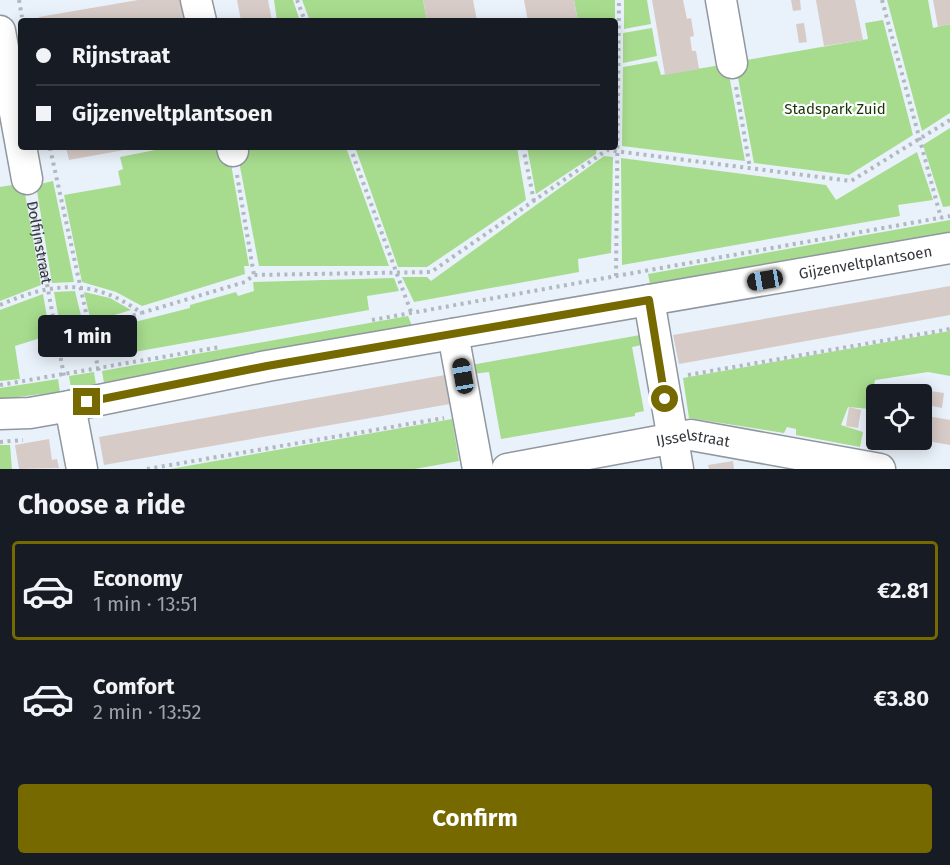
<!DOCTYPE html>
<html lang="en">
<head>
<meta charset="utf-8">
<style>
	body { margin:0; font-family:"Fira Sans",sans-serif; background:#242831; color:#f1f3f6; height:100vh; display:flex; flex-direction:column; font-size:22px; white-space:nowrap }
	* { box-sizing:border-box; margin:0 }
	p { font-size:20px; color:#9ea1a6 }
	.icon { flex:none; width:33px; height:33px; fill:none; stroke:currentColor; stroke-width:2; stroke-linecap:round; stroke-linejoin:round }
	.map { position:relative; height:469px; overflow:hidden }
	.details { display:flex; flex-direction:column; background:#171b24; flex:1 }
	.details>* { flex:none }
	.banner { position:absolute; left:18px; top:18px; width:600px; height:132px; border-radius:6px; box-shadow:0 3px 15px #0003; display:grid; align-content:center; height:132px; padding:0 18px; background:#171b24 }
	.fabs { position:absolute; left:866px; top:384px; display:grid; gap:12px }
	.fabs a { display:grid; place-items:center; width:66px; height:66px; border-radius:6px; background:#171b24; box-shadow:0 3px 15px #0003; font-size:30px }
	.end { position:absolute; width:27px; height:27px; margin:-14px; border:8px solid #756900; background:#fff; box-shadow:0 0 0 3px #fff }
	.from { border-radius:50% }
	.bubble { position:absolute; height:42px; border-radius:6px; background:#171b24; box-shadow:0 3px 15px #0003; font-size:20px; font-weight:700; line-height:42px; text-align:center }
	.car { position:absolute; width:18px; height:36px; margin:-18px -9px; border-radius:8px; box-shadow:0 0 4px 2px #0007; background:linear-gradient(#222 24%,#8ab4d8 0 40%,#222 0 76%,#8ab4d8 0 86%,#222 0) }
	.banner b { display:flex; align-items:center; gap:21px; height:57px; font-size:22px }
	.banner b+b { border-top:2px solid #363941 }
	.banner i { width:15px; height:15px; background:#f1f3f6 }
	ul { padding:0; list-style:none }
	li { display:flex; align-items:center; gap:18px; height:99px; margin:0 12px 9px; padding:0 6px; border:3px solid transparent; border-radius:6px }
	li div { flex:1 }
	li b { display:block; font-size:22px }
	li em { font-style:normal; font-weight:700 }
	li.on { border-color:#756900 }
	li>.icon { width:54px; height:54px; stroke-width:1.5 }
	h2 { padding:0 18px; font-size:27px; line-height:72px }
	.button { display:flex; gap:12px; margin-top:auto; padding:12px 18px }
	.button a { flex:1; height:69px; border-radius:6px; background:#756900; color:#fff; font-size:24px; font-weight:700; line-height:69px; text-align:center }
	.map>svg:first-child { display:block }
	.green { fill:#a7dc8e }
	.building { fill:#d7cbc7 }
	.lines { fill:none; stroke-linecap:round; stroke-linejoin:round }
	.minor-casing { stroke:#90979f; stroke-width:33 }
	.path { stroke:#b2b8c0; stroke-width:4; stroke-dasharray:3 4.5; stroke-linecap:butt }
	.minor { stroke:#fff; stroke-width:30 }
	.route { stroke:#756900; stroke-width:8 }
	.labels { text-anchor:middle; dominant-baseline:central; stroke-width:4.5; stroke-linejoin:round; paint-order:stroke }
	.park-label { font-size:15px; fill:#143600; stroke:#fdfdfd }
	.street-label { font-size:15px; fill:#33363a; stroke:#fdfdfd }
</style>
</head>
<body>
<div class="map">
<svg width="950" height="469" viewBox="0 0 950 469">
	<rect width="100%" height="100%" fill="#e9f1fa"/>
	<!-- green -->
	<path class="green" d="M274,0H293L300,21H277Z
		M302,0H423L427,21H310Z
		M574,0H615V31V21H578Z
		M624,0H647L651,24L624,29Z
		M887,0H928L933,28L950,24V113L922,131Z
		M883,20L913,135L849,175L754,163L735,62L868,39L865,23Z
		M652,28L657,56L623,63V33Z
		M657,61L661,75L727,64L745,161L622,146L623,67Z
		M950,128V206L943,207L923,145Z
		M170,147H228L249,266H244L245,274L142,306L116,292L82,282L64,195L121,185L118,171L123,169L120,157Z
		M258,147H346L389,266H259L237,151Z
		M355,147H517L526,200L427,267H398Z
		M527,147H597L596,154L536,194Z
		M917,152L933,200L898,205L900,216L622,265L621,158L826,185L836,200Z
		M604,156L613,157L611,253L578,259L579,272L414,302L402,277H427L431,281Z
		M53,181L74,282L52,283L36,185Z
		M18,184L24,188L41,285L0,301V187Z
		M950,220V236L651,289L648,274Z
		M394,278L399,291L367,296L369,310L134,352L111,328L190,308V305L236,292L238,296L254,291L253,282Z
		M75,291L83,324L61,331L54,292Z
		M84,292L110,298L131,310L91,322Z
		M43,294L50,335L15,346L20,379L0,381V310Z
		M408,316L414,331L104,383L102,371Z
		M950,331V376L928,372L875,380L870,409L848,407L841,425L863,432L860,447L796,435V429L787,427L784,433L689,418L683,378Z
		M646,334L647,344L632,347L644,411L635,413V416L501,439L489,372L473,374L471,365Z
		M94,372L96,385L71,389L69,376Z
		M58,379L60,392L0,399V388Z
		M452,419L459,461L415,469H170Z
		M0,445H10L12,469H0Z"/>
	<!-- building -->
	<path class="building" d="M138,0H187L191,21H39V17Z
		M237,0H268L272,21H241Z
		M423,0H473L477,21H427Z
		M524,0H574L578,21H528Z
		M652,0H683L687,19L691,18L694,36L690,37L692,51H696L699,69L665,75Z
		M791,0H800L801,10L793,11Z
		M816,0H855L863,40L824,46Z
		M933,0H950V24L938,27Z
		M804,23L807,42L799,43L796,24Z
		M66,147H135V148L69,160Z
		M950,286V315L679,364L673,335Z
		M445,375L450,404L104,465L99,437Z
		M891,384L906,386L904,394H889Z
		M930,391L944,393L942,408L927,405Z
		M873,406L876,407V432L869,431Z
		M849,407L861,410L858,428L846,426Z
		M921,415L950,420V445L921,440Z
		M49,439L52,460L57,459L59,468L19,469L15,445Z
		M733,461L734,469H709L708,465Z"/>
	<g class="lines">
		<defs>
			<g id="minor">
				<path d="M196,0L201,21"/>
				<path d="M721,0L732,63"/>
				<path d="M0,31L27,179"/>
				<path d="M232,147L233,151"/>
				<path d="M649,300L678,469"/>
				<path d="M453,334L478,469"/>
				<path d="M70,406L82,469"/>
				<path id="s2" d="M0,414L30,413L70,406L267,366L950,248"/>
				<path id="s3" d="M507,469L691,435L880,469"/>
			</g>
		</defs>
		<!-- minor casing -->
		<use href="#minor" class="minor-casing"/>
		<!-- path -->
		<g class="path">
			<path d="M19,0L22,17"/>
			<path d="M297,0L305,21"/>
			<path d="M882,0L941,218"/>
			<path d="M736,87L750,168"/>
			<path d="M350,147L411,312"/>
			<path d="M523,147L534,201"/>
			<path d="M50,148L99,372"/>
			<path d="M237,175L254,275"/>
			<path id="s1" d="M32,203L64,376"/>
			<path d="M616,276L619,0"/>
			<path d="M0,305C51,282 95,278 141,313L245,282L254,275L431,272L607,150L851,181L950,120"/>
			<path d="M372,320L950,216"/>
			<path d="M90,329L141,313"/>
			<path d="M688,375L950,329"/>
			<path d="M0,385L220,347"/>
			<path d="M0,442L23,440"/>
			<path d="M147,469L444,418"/>
		</g>
		<!-- minor -->
		<use href="#minor" class="minor"/>
	</g>
	<g class="lines">
		<!-- route -->
		<path class="route" d="M87,402L267,366L649,300L665,399"/>
	</g>
	<g class="labels">
		<!-- park labels -->
		<g class="park-label">
			<text x="835" y="109">Stadspark Zuid</text>
		</g>
		<!-- street labels -->
		<g class="street-label">
			<text stroke="none"><textPath href="#s1" startOffset="40">Dolfijnstraat</textPath></text>
			<text stroke="none"><textPath href="#s2" startOffset="879">Gijzenveltplantsoen</textPath></text>
			<text stroke="none"><textPath href="#s3" startOffset="189">IJsselstraat</textPath></text>
		</g>
	</g>
</svg>
<div class="fabs">
<a><svg class="icon" aria-label="locate" viewBox="0 0 24 24"><circle cx="12" cy="12" r="6"/><path d="M12 2v4M12 18v4M2 12h4M18 12h4"/></svg></a>
</div>
<i class="end from" style="left:665px;top:399px"></i>
<i class="end" style="left:87px;top:402px"></i>
<div class="bubble" style="left:38px;top:315px;width:99px">1 min</div>
<i class="car" style="left:765px;top:280px;rotate:260deg"></i>
<i class="car" style="left:463px;top:376px;rotate:350deg"></i>
<div class="banner">
<b><i class="from"></i>Rijnstraat</b>
<b><i></i>Gijzenveltplantsoen</b>
</div>
</div>
<section class="details">
<h2>Choose a ride</h2>
<ul>
<li class="on"><svg class="icon" aria-label="car" viewBox="0 0 24 24"><path d="M5 17H2v-5l4-1 3-4h7l3 4 3 1v5h-3M9 17h6M6 11h13"/><circle cx="7" cy="17" r="2"/><circle cx="17" cy="17" r="2"/></svg><div><b>Economy</b><p>1 min · 13:51</p></div><em>€2.81</em></li>
<li><svg class="icon" aria-label="car" viewBox="0 0 24 24"><path d="M5 17H2v-5l4-1 3-4h7l3 4 3 1v5h-3M9 17h6M6 11h13"/><circle cx="7" cy="17" r="2"/><circle cx="17" cy="17" r="2"/></svg><div><b>Comfort</b><p>2 min · 13:52</p></div><em>€3.80</em></li>
</ul>
<div class="button"><a>Confirm</a></div>
</section>
</body>
</html>
